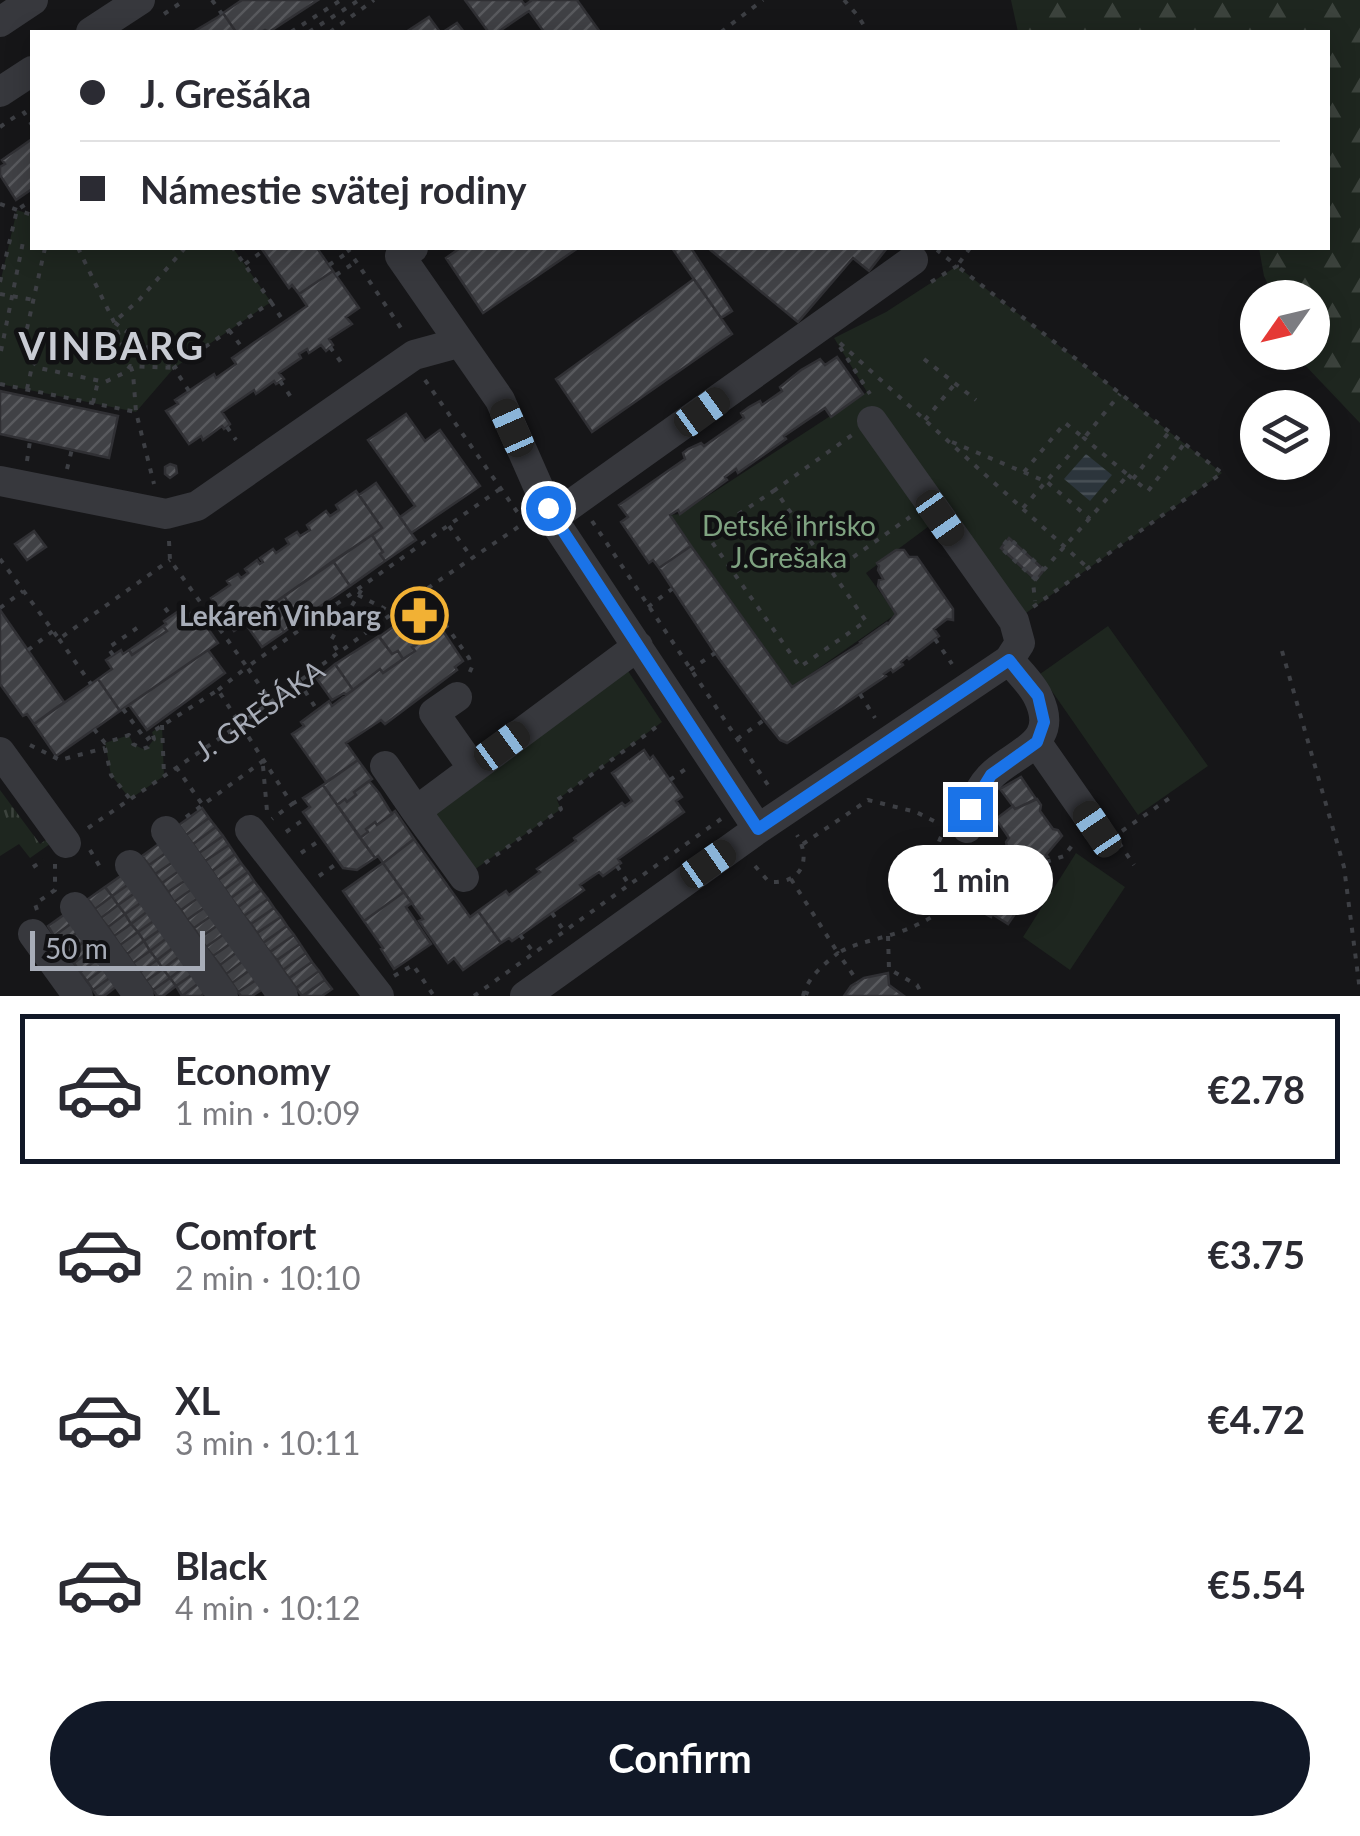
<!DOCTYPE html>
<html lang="en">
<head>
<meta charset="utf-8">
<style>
	body { margin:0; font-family:Lato,sans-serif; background:#f7f7f7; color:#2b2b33; height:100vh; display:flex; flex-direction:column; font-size:38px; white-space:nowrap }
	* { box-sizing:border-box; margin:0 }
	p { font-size:32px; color:#7c7c81 }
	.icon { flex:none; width:55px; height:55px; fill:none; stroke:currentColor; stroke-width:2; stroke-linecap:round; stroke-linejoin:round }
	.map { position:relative; height:996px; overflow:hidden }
	.sheet { display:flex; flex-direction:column; background:#fff; flex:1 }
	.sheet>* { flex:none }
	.hud { position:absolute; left:30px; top:30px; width:1300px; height:220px; border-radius:0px; box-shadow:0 5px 25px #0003; display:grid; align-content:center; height:220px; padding:0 50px; background:#fff }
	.needle { width:65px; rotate:236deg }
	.fabs { position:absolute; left:1240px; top:280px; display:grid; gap:20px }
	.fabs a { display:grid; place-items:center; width:90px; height:90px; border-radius:50%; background:#fff; box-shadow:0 5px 25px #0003; font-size:50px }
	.scale { position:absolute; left:30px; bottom:25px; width:175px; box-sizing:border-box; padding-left:10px; border:5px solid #a8adb8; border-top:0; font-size:28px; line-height:35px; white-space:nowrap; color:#a8adb8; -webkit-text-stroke:8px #111113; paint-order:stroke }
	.end { position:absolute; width:45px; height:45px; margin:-22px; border:12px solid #1a73e8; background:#fff; box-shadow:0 0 0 5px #fff }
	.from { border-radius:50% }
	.bubble { position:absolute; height:70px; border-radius:35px; background:#fff; box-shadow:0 5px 25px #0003; font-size:32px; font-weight:700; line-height:70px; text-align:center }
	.car { position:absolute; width:30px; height:60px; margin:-30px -15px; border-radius:12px; box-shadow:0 0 8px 2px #0007; background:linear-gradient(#222 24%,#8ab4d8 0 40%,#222 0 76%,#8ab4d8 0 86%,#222 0) }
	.hud b { display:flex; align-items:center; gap:35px; height:95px; font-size:38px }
	.hud b+b { border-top:2px solid #e1e1e2 }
	.hud i { width:25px; height:25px; background:#2b2b33 }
	ul { padding:18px 0 0; list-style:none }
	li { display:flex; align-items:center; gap:30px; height:150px; margin:0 20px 15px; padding:0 30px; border:5px solid transparent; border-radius:0px }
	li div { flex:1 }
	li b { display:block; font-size:38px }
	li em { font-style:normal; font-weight:700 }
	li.on { border-color:#111827 }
	li>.icon { width:90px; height:90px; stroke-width:1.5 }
	.action { display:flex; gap:20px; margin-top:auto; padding:20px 50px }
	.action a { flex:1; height:115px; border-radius:60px; background:#111827; color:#fff; font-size:40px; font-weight:700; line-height:115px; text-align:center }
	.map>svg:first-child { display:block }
	.grass { fill:url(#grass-tufts) }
	.forest { fill:url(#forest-firs) }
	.park { fill:#1e261f }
	.water { fill:url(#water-rules) }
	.building { fill:url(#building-hatch); stroke:#303034; stroke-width:2.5 }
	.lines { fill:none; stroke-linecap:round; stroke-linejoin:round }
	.path { stroke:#3d3f44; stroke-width:4; stroke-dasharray:5 8; stroke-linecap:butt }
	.minor { stroke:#37383d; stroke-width:30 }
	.route { stroke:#1a73e8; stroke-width:12 }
	.labels { text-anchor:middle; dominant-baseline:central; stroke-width:9; stroke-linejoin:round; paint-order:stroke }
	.park-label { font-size:28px; fill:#7fa381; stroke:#111113 }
	.poi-label { font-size:28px; font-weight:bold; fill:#a8adb8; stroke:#111113; text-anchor:end }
	.street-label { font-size:28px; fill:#a8adb8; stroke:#111113 }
	.district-label { font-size:38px; font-weight:bold; letter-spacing:2.5px; fill:#c9ccd4; stroke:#111113 }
</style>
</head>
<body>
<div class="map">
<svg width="1360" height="996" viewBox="0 0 1360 996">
	<defs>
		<pattern id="grass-tufts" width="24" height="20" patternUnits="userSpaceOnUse" patternTransform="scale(2.5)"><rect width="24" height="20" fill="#1e261f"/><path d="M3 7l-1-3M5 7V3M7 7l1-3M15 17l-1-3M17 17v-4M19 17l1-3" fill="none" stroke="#3c433d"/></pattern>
		<pattern id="forest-firs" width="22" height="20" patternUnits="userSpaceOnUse" patternTransform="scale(2.5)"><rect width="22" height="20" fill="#1e261f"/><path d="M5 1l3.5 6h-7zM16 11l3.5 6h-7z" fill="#3c433d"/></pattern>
		<pattern id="water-rules" width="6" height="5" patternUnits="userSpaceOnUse" patternTransform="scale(2.5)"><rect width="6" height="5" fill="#2c353c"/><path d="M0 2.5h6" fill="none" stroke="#485056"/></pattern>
		<pattern id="building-hatch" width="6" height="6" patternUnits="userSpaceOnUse" patternTransform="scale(2.5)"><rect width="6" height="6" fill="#404145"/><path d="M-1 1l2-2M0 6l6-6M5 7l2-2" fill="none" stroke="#595a5e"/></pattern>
	</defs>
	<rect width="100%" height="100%" fill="#161618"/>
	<!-- grass -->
	<path class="grass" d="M0,790L40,844L54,834L57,839L30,858L19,844L0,856Z"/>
	<!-- forest -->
	<path class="forest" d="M1011,0H1360V423L1304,364L1299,353L1312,352V298L1274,297L1264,276L1259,248H1328V32H1018Z"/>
	<!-- park -->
	<path class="park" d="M17,210L32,215V248H233L271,302L174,368L136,412L0,384V283Z
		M957,266L1222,473L1026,613L940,518L866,573L896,614L792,687L670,515L680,514L867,392L834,338L886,312Z
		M1108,626L1208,766L1138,815L1040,674Z
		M620,659L662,722L557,800L561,809L464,877L416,811Z
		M162,725L164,776L130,799L111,775L105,743L129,735L133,744L143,749L148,747L154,739L152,732Z
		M1076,853L1125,887L1070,970L1023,937Z"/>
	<!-- water -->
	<path class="water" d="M1086,454L1112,475L1090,501L1064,479Z"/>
	<!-- building -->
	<path class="building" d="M242,0H318L269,32L265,30L261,32H236L223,13Z
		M465,0H521L525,5L532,0H577L600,32H544L529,11L498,32H484L487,30Z
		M223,13L236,32H193L218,17Z
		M429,17L440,32H406Z
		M457,23L464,32H443Z
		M32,139V189L16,200L0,175V167L5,164L2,160Z
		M261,248H317L333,271L299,294L292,285L289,288Z
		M460,248H578L483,313L446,258Z
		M672,248H691L732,311L721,318Z
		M708,248H887L869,271L853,258L798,322Z
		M333,271L359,308L346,317L352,324L329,339L333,345L326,351L321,345L309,353L307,349L299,354L301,358L279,373L284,379L276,384L274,381L256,394L254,390L222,412L230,424L227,427L224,429L222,426L203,440L201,436L189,444L166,411L178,404L175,400L214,374L216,378L236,364L232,358L307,306L299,294Z
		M694,279L732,334L592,432L556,379Z
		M837,357L863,394L831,417L825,408L784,436L786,439L738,473L736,469L725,477L727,480L680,514L678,510L670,515L691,546L659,568L653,560L649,563L621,522L628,517L619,505L685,459L683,453L688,449L701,443L704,446L744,418L741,413L749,407L760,401L762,405L782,391L780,387L801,370L820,359L825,365Z
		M0,391L118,416L109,458L0,434Z
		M406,414L425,441L440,430L480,486L411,533L400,517L415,506L368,440Z
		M170,464L176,466L177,473L170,478L165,474V467Z
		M376,483L416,540L385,561L380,554L383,552L372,535L382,528L359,495Z
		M356,491L382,528L234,631L211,598L230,585L227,581L238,574L241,578L248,573L245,569L257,560L260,564L263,562L260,558L273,549L276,553L289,544L286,539L297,532L300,536L310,530L307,525L326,511L330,516L339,510L336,505Z
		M34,531L46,547L27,560L15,544Z
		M372,535L383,552L380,554L385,561L350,586L333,561Z
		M1009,538L1044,570L1036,580L1001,548Z
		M691,546L792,687L861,643L860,642L887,623L888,624L896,614L878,586L879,580L883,579L878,570L879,566L877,563L896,550H904L909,557H917L953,609V620L947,619L934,629L939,636L909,659L907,657L901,662L903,665L893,672L891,669L884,674L886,676L787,743L780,740L764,720L715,653L659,568Z
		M333,561L350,586L300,620L284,596Z
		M284,596L300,620L284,632L267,608Z
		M418,602L428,617L431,614L441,628L421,642L414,632L417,627L407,621L401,613Z
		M183,608L188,615L195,610L218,643L120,711L98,679L112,669L106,660L121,650L123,654L129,650L132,655L167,631L163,626L166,624L164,621Z
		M267,608L284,632L262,647L245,623Z
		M0,610L64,702L34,724L27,714L23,716L0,684Z
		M403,616L417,627L414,632L421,642L412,647L415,651L403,659L398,651L392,654L379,637L397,624L395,621Z
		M163,626L167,631L132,655L129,650Z
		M441,628L463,661L455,667L457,670L385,724L381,720L346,743L358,760L326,782L292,734L304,726L301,722L329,701L332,706L380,669L383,673L415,651L412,647Z
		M379,636L392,654L398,651L403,659L383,673L380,669L353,690L335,664Z
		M208,650L225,673L147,730L129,705Z
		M335,664L353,690L346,695L344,693L332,700L317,679Z
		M98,679L120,711L56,756L34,724Z
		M644,750L650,759L653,756L682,797L676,801L684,812L618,859L621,863L603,876L599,872L580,885L584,890L512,941L509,938L501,943L478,911L506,891L509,895L540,872L537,869L576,841L574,838L622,803L625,806L632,801L612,773Z
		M358,760L372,779L354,792L356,795L347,802L345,799L337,805L323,785Z
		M1021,777L1036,799L1015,809L1000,789Z
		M369,781L379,793L392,814L377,825L375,822L366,829L368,832L360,838L337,805L345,799L347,802L356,795L354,792Z
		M323,785L375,858L357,870L343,868L303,812L310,807L303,798Z
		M1037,799L1041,805L1040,811L1053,829L1058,830L1062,836L1046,855L1048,857L1044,859L1048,866L1008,924L992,914L991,917L982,912L984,909L979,903L994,877L1001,878L1006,870L1001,867L1007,857L1013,860L1018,852L1016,848L1007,847L1006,842L1009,838L996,819L1013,806L1015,809Z
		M202,808L209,818L186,835L179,825Z
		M395,811L414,839L383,863L378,856L375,858L360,838L368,832L366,829L375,822L377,825Z
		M209,818L216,827L193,844L186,835Z
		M216,827L223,836L199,853L193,844Z
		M223,836L229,845L205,861L199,853Z
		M414,839L470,917L478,911L501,943L463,970L454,958L448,963L419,921L423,919L383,863Z
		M160,843L166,853L149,865L142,856Z
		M229,845L235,854L212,871L205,861Z
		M166,853L173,862L155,874L149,865Z
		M235,854L241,863L218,880L212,871Z
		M173,862L179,871L162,883L155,874Z
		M241,863L248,872L225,889L218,880Z
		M383,863L404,892L364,921L343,891Z
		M179,871L186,880L168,892L162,883Z
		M248,872L254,881L231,898L225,889Z
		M122,875L129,884L112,896L105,887Z
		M186,880L192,889L174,902L168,892Z
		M254,881L261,890L238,907L231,898Z
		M129,884L135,893L118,905L112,896Z
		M105,887L112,896L95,909L88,899Z
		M192,889L198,898L181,910L174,902Z
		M261,890L268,899L244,916L238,907Z
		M404,892L412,903L406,907L431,944L394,969L381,949L383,948L364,921Z
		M135,893L142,902L125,914L118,905Z
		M112,896L118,905L101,918L95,909Z
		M198,898L205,907L187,920L181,910Z
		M268,899L274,908L251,924L244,916Z
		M142,902L148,911L131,924L125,914Z
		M118,905L125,914L108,927L101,918Z
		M205,907L211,916L194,928L187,920Z
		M274,908L281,917L257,933L251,924Z
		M148,911L155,920L138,932L131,924Z
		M65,914L72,923L54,936L48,926Z
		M125,914L131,924L114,936L108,927Z
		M211,916L218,925L200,938L194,928Z
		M281,917L287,926L263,943L257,933Z
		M155,920L161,929L144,941L138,932Z
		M72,923L78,932L61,945L54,936Z
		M131,924L138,932L120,945L114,936Z
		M218,925L224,934L206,947L200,938Z
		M287,926L294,935L270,952L263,943Z
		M161,929L167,938L150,951L144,941Z
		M78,932L85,941L67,954L61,945Z
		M138,932L144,941L127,954L120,945Z
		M224,934L230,944L213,956L206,947Z
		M294,935L300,944L277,960L270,952Z
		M167,938L174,947L157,960L150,951Z
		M85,941L91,950L74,963L67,954Z
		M144,941L150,951L133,963L127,954Z
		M230,944L237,952L220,965L213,956Z
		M300,944L306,953L283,970L277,960Z
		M174,947L180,956L163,969L157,960Z
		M91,950L98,959L80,972L74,963Z
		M150,951L157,960L140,972L133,963Z
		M237,952L243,961L226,974L220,965Z
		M306,953L312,962L289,978L283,970Z
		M180,956L187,965L170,978L163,969Z
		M98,959L104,968L87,981L80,972Z
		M157,960L163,969L146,981L140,972Z
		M243,961L250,970L232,983L226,974Z
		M312,962L319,971L296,988L289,978Z
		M187,965L193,974L176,986L170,978Z
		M104,968L111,977L93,990L87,981Z
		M163,969L170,978L153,990L146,981Z
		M250,970L256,980L238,992L232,983Z
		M319,971L325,980L302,996L296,988Z
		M888,973L889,985L904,996H844L851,986L864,978Z
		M193,974L199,983L182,996L176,986Z
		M111,977L117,986L104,996H97L93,990Z
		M170,978L176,986L163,996H157L153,990Z
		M256,980L263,989L252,996H241L238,992Z
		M325,980L332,989L322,996H303Z
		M199,983L206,992L201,996H182Z"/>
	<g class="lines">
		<!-- path -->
		<g class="path">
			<path d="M212,0L222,14"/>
			<path d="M844,0L858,16L868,32"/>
			<path d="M164,14L185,0"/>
			<path d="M291,32L341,0"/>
			<path d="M309,32L359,0"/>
			<path d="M330,32L374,0"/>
			<path d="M721,32L763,0"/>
			<path d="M23,111L32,125"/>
			<path d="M0,127L16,116"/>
			<path d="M0,204L32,215"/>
			<path d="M45,248L26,333V348L30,359L39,368L105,382L126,372L130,366L174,368L114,322L139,300L185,248"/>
			<path d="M78,248L114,322L133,373L136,412L154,484"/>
			<path d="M347,248L403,331"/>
			<path d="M970,248L957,266L1222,473L1033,607"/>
			<path d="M245,264L263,251"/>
			<path d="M329,265L350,251"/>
			<path d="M336,275L357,261"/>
			<path d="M0,282L17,210L32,200"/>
			<path d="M931,282L957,266L937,250"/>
			<path d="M0,294L34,300"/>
			<path d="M271,302L284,322"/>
			<path d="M229,330L244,350"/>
			<path d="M840,343L1088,568"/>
			<path d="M330,347L343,365"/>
			<path d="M840,347L870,394"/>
			<path d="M1,351L23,242"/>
			<path d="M924,359L976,400"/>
			<path d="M425,380L520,516"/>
			<path d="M280,381L293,400"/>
			<path d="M0,384L136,412"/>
			<path d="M27,389L33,362"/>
			<path d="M189,391L174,368L271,302L233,248"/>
			<path d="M93,403L98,381"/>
			<path d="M925,420L954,385"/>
			<path d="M227,427L236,440"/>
			<path d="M952,442L1047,482L1090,519"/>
			<path d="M27,461L30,441"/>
			<path d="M67,469L72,449"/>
			<path d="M1024,472L1065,423L1084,438L1120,394"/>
			<path d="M1128,475L1148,491L1184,444"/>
			<path d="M1133,479L1169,432"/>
			<path d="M775,490L707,535L800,667L866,621L775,490L852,435"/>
			<path d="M1023,508L1084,438L1128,475L1033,582L1035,601"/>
			<path d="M592,521L770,788"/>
			<path d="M449,526L472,558"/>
			<path d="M169,541L170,560L247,667L500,489"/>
			<path d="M0,559L59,639L170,560"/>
			<path d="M832,572L910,517"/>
			<path d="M1036,580L1001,548L1009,538L1044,570"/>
			<path d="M422,592L469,658L472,667L468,676"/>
			<path d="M358,595L393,613"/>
			<path d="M648,607L672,589"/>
			<path d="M0,608L23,591"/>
			<path d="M165,608L171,616"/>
			<path d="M59,639L91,684"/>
			<path d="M935,639L952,664"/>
			<path d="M28,650L53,631"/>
			<path d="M337,650L331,640L362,589"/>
			<path d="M1282,651L1344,867L1360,991"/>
			<path d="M113,655L108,648L137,628"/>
			<path d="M690,670L715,653"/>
			<path d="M298,680L317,710"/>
			<path d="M218,690L247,667L269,699"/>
			<path d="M860,694L875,718"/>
			<path d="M123,709L146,740L153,735"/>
			<path d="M162,725L164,775"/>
			<path d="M94,729L105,743L129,735L133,744L143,749L148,747L154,739L152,732L218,690L292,804L272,819"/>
			<path d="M737,739L764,720"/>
			<path d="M30,745L60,760L105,748"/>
			<path d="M105,748L111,775L130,799"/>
			<path d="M263,766L267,811"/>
			<path d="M176,767L202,804"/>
			<path d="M670,780L687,768"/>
			<path d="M292,804L303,798"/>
			<path d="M186,817L263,761"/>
			<path id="s1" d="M88,828L239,725L422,592L527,521"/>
			<path d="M1122,831L1174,795"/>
			<path d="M286,832L307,817"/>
			<path d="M941,837C929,860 952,869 969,880"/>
			<path d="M1119,843L1134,865"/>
			<path d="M803,844L868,800L916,812L940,824"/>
			<path d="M90,850L103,872"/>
			<path d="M301,853L322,839"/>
			<path d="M1046,862L1064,856L1074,843"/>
			<path d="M485,863L561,809L557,800L659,725"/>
			<path d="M617,866L628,883"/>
			<path d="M755,866L769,882C801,884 812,861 797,835"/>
			<path d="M33,867L44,860"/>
			<path d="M319,876L339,862"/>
			<path d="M791,879L838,953C856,943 871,941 890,935C926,925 976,896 978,854"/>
			<path d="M37,910L35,904L55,890V864"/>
			<path d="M552,913L564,931"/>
			<path d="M520,935L534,953"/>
			<path d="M888,936L889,969L917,985L923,996"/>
			<path d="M394,976L413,965L434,996"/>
			<path d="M804,992L814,996"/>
			<path d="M474,996L721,819"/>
			<path d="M803,996C808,977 823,965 838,953L858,982"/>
		</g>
		<!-- minor -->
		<path class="minor" d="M0,22L33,0
			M91,32L140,0
			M0,92L32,71
			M413,248L400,256L500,400L552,518L758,829
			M0,481L166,514L197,506L414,355L458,343
			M552,518L913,260
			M457,697L434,713L472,767
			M1037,743L1097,829
			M0,752L66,843
			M385,766L416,811
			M967,828C971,808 978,787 994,773C1020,750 1060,742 1038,697C1032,684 1018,671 1009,660
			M250,830L379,996
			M166,831L283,996
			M130,865L223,996
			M464,877L416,811L638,646
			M75,907L139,996
			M33,934L78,996
			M525,996L758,829L1009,660L1020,643L1014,621L872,421"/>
	</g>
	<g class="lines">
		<!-- route -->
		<path class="route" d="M548,508L758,829L1009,660L1038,696L1044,722L1037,742L991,775L970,809"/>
	</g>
	<!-- icons -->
	<defs>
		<symbol id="pharmacy-ring" viewBox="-11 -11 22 22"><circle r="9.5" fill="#111113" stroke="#f2b134" stroke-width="1.5"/><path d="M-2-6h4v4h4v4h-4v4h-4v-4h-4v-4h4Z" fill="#f2b134"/></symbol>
	</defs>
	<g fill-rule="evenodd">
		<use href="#pharmacy-ring" x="388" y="584" width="63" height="63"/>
	</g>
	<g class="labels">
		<!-- park labels -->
		<g class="park-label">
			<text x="789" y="525">Detské ihrisko<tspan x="789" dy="32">J.Grešaka</tspan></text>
		</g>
		<!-- poi labels -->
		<g class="poi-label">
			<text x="381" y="615">Lekáreň Vinbarg</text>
		</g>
		<!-- street labels -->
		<g class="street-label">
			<text stroke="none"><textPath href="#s1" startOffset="208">J. GREŠÁKA</textPath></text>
		</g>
		<!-- district labels -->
		<g class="district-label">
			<text x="112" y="345">VINBARG</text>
		</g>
	</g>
</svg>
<div class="fabs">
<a><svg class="needle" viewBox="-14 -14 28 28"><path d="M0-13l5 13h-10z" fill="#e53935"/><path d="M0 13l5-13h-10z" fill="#7c7c81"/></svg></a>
<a><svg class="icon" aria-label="layers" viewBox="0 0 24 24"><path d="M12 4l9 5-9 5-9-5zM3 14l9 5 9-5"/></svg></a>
</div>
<div class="scale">50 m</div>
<i class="end from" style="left:548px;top:508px"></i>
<i class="end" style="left:970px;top:809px"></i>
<div class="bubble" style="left:888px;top:845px;width:165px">1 min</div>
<i class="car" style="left:702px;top:412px;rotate:54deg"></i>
<i class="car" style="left:512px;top:428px;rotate:336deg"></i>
<i class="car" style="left:940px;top:518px;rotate:145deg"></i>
<i class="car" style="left:502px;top:746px;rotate:54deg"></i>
<i class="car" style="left:1097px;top:829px;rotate:326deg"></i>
<i class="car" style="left:708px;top:864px;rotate:55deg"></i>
<div class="hud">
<b><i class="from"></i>J. Grešáka</b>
<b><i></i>Námestie svätej rodiny</b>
</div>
</div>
<section class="sheet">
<ul>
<li class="on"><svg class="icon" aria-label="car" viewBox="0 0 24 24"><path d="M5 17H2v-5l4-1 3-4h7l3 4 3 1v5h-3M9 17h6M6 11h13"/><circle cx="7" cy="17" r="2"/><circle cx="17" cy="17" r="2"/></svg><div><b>Economy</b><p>1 min · 10:09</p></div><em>€2.78</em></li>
<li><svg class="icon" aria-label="car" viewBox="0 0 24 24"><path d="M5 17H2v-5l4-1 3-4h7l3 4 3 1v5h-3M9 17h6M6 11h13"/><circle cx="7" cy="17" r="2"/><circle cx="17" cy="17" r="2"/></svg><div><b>Comfort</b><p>2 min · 10:10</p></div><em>€3.75</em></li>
<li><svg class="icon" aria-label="car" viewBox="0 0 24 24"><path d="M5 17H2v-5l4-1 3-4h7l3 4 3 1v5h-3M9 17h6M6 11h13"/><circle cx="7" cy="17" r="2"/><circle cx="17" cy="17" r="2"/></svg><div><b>XL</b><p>3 min · 10:11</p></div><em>€4.72</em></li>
<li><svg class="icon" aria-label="car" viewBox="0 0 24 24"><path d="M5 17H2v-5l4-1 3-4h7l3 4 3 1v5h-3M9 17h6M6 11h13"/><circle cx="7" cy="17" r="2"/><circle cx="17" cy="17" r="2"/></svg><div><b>Black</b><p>4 min · 10:12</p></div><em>€5.54</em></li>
</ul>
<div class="action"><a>Confirm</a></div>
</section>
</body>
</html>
